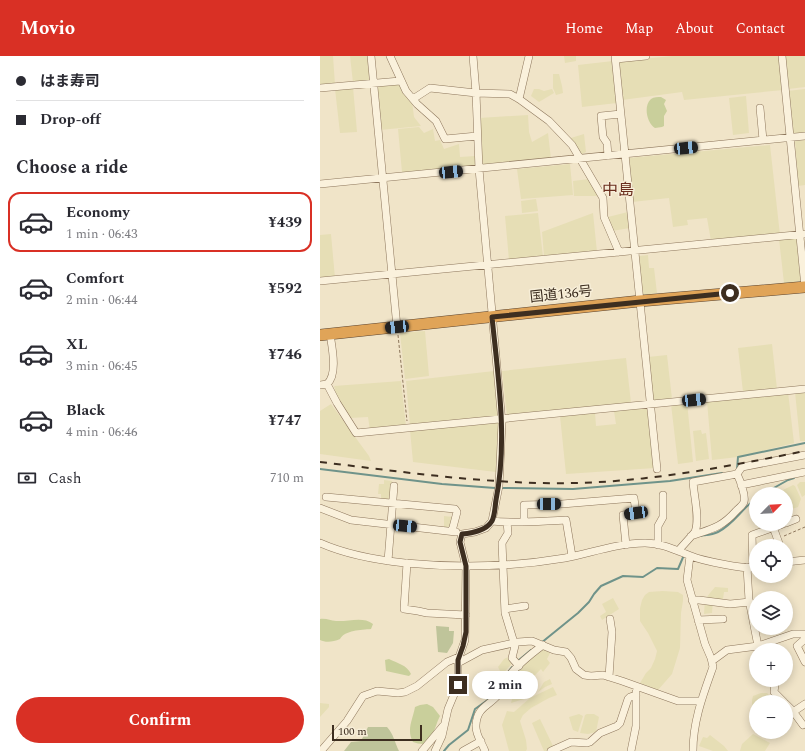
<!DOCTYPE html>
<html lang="en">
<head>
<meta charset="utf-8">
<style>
	body { margin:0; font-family:Spectral,"Noto Sans JP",serif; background:#f7f7f7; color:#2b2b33; height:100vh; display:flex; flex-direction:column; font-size:15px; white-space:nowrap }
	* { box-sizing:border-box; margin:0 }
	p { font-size:13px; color:#7c7c81 }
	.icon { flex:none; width:22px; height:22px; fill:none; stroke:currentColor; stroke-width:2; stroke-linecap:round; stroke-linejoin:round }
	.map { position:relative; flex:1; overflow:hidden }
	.drawer { display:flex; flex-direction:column; background:#fff; width:320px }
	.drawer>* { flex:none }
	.guide { display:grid; align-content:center; height:88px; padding:0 16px; background:#fff }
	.needle { width:26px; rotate:66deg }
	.controls { position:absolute; left:429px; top:431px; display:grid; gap:8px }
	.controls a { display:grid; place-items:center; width:44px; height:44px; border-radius:50%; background:#fff; box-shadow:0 2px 10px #0003; font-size:20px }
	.scale { position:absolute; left:12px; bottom:10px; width:90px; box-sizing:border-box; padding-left:4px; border:2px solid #3d2e20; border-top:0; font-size:11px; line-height:14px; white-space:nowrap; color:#3d2e20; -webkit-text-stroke:3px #f7eed8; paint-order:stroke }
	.end { position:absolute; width:18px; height:18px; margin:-9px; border:5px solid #3d2e20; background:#fff; box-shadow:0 0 0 2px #fff }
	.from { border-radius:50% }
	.bubble { position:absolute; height:28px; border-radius:14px; background:#fff; box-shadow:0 2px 10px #0003; font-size:13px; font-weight:700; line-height:28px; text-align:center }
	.car { position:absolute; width:12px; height:24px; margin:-12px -6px; border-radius:5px; box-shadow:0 0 3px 1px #0007; background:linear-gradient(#222 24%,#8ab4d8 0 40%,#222 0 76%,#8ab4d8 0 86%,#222 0) }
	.guide b { display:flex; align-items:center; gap:14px; height:38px; font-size:15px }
	.guide b+b { border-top:1px solid #e1e1e2 }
	.guide i { width:10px; height:10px; background:#2b2b33 }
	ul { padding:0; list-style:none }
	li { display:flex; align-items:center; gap:12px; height:60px; margin:0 8px 6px; padding:0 8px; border:2px solid transparent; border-radius:12px }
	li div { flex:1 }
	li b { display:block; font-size:15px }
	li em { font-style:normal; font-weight:700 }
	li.active { border-color:#d93025 }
	li>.icon { width:36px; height:36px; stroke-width:1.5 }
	h2 { padding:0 16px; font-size:18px; line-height:48px }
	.pay { display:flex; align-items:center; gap:10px; height:44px; padding:0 16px; font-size:15px }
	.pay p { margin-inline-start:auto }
	.primary-button { display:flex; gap:8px; margin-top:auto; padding:8px 16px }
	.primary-button a { flex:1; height:46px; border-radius:24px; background:#d93025; color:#fff; font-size:16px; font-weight:700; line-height:46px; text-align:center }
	header { display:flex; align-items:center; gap:24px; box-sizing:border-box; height:56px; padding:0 20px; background:#d93025; color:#fff }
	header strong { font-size:19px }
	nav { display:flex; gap:22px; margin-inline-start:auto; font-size:14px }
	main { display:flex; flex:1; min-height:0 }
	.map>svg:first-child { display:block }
	.farmland { fill:#e6deb5 }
	.green { fill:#c9cf9b }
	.cemetery { fill:#bfc49a }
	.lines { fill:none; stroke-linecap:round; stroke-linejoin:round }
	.stream { stroke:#6f938a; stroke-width:2 }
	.minor-casing { stroke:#8d765c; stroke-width:8 }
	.highway-casing { stroke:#5b4430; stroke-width:12 }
	.path { stroke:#8d765c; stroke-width:1; stroke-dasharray:3 2; stroke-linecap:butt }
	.minor { stroke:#faf1dc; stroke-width:7 }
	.highway { stroke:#e0a458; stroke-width:11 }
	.rail { stroke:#3d2e20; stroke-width:2; stroke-dasharray:7 7; stroke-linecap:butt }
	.route { stroke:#3d2e20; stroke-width:5 }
	.labels { text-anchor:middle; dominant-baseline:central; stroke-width:3; stroke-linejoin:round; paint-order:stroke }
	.street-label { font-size:14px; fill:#3d2e20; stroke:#f7eed8 }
	.quarter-label { font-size:16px; fill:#6b2e1e; stroke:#f7eed8 }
</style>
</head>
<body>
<header>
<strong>Movio</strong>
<nav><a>Home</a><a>Map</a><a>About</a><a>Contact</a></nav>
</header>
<main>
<section class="drawer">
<div class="guide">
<b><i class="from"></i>はま寿司</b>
<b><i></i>Drop-off</b>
</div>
<h2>Choose a ride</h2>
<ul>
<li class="active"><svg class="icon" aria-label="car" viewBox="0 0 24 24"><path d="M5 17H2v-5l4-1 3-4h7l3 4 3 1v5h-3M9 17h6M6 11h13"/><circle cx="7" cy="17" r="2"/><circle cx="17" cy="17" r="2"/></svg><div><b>Economy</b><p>1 min · 06:43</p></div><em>¥439</em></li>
<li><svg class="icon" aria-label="car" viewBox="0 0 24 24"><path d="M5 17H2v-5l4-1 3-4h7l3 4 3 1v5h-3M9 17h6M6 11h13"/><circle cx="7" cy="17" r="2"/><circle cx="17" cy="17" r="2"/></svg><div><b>Comfort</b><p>2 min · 06:44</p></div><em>¥592</em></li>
<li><svg class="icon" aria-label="car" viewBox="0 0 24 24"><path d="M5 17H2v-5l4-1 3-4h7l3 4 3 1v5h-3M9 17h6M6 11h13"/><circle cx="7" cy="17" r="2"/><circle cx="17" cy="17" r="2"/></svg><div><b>XL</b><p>3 min · 06:45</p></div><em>¥746</em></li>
<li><svg class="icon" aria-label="car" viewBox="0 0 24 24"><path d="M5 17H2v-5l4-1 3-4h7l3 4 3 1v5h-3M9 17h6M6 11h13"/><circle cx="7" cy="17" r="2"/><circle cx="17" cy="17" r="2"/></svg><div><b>Black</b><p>4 min · 06:46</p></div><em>¥747</em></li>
</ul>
<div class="pay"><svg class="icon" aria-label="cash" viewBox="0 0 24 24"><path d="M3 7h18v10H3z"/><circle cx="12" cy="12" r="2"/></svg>Cash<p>710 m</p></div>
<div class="primary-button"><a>Confirm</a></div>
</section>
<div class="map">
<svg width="485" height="695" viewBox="0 0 485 695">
	<rect width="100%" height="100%" fill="#f0e4c8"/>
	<!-- farmland -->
	<path class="farmland" d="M0,0H13L15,29L0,30Z
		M30,0H47L50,23L48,26L33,27Z
		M244,0H256V5L245,7Z
		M352,0H460L463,34L364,44L362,36L302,44L298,6L302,5Z
		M464,0H485V31L468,33Z
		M293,5L297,47L262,51L258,9Z
		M233,18H239L242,30L243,37L236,39L233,32Z
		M79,27L92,45L94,61L101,70L60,74L55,31Z
		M33,31L37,76L20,77L15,33Z
		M214,33H219L224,35L232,33L234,37L219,46L211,40Z
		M485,33V77L471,79L467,35Z
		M426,40L429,77L413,79L409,42Z
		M208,59L209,76L212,86L228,77L231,103L163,110L160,107L159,62Z
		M99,71L104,77L113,73L115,85L120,84L124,93L139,88L140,101L155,100V108L153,111L84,117V116H82L78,73Z
		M264,78L266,96L260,99L250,83L251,82Z
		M485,84V129L478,130L475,85Z
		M450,89L460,179L391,185L387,162L367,164L368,169L353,171L349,142L312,146L308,102Z
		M250,108L253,139L201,143L197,113Z
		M269,123L279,140H254L253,125Z
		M216,143L218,155L202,157L201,145Z
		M308,156L310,172L292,175L288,166V161Z
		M218,157L223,201L189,204L185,160Z
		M273,157L277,196L224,200L222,176Z
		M11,178L15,222L0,224V179Z
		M478,181L483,225L464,227L459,183Z
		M328,199L329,212H334L337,237L322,239L319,200Z
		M105,275L109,320L85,323L80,277Z
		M452,288L457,333L423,336L418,292Z
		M347,299L352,343L332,345L328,301Z
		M306,302L311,347L187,360L182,315Z
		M174,315L179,361L90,369L86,325Z
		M81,325L86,370L50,374L48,361L30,362L17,342L14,330Z
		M485,335V385H480L475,336Z
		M468,336L474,387L418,401L392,404L387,345Z
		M367,346L373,406L358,408L351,348Z
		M11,348L49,400L51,405L0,398V355Z
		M328,350L335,412L246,418L240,360L275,357L276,370L296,368L294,355Z
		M179,365L176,416L93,406L90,374Z
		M381,374L382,378L386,377L389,403L376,405L373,375Z
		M64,424L72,425L71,445L61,444V438H58L59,428H64Z
		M480,426H485V439L482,441L477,429Z
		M473,429L475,430L481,443L478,451L466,455V448L468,446L466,438H465L463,434Z
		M124,460L133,461L131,473L124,471Z
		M395,531L408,532V536H404L403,543H393L392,557L384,558L385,543Z
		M343,535L358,536L363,539V545L361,557L360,592L352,618L338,634L320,627L326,617L331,612L335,603L337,595L328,577L320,565V552L322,544L325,539L329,536Z
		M293,542L299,553L282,564L280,560L286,556L282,548Z
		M223,592L230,597L227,603L230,607L223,616L221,613L206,628L196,616Z
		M190,600L194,605L182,619L178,611L184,603Z
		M230,623L232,628L225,631L218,636L224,626Z
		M205,631L213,634L212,639L207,642L191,647L192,643Z
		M233,631L237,639L229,642L211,652L203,659L200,665L206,684L207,693L206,695H189L182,669L187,655L194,656L210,642Z
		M441,637H447L455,646H436V661L432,656V644L433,640Z
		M0,647L9,648V651L0,661Z
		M259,658L263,660L258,676L253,674L249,661Z
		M267,658H274L279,661L276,676L268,678L260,677L265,659Z
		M220,663L234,692L228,695H224L212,667Z
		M433,678L450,687L445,695H420L422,688Z
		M390,679L404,690L408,695H393L379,690L383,681L387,682Z"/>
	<!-- green -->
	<path class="green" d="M341,41L346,44L344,48L347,55L344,60V70L342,71L335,72C327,67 323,50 331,43C334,41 338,41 341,41Z
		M0,563C7,562 10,565 16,565C28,566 43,560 53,568L51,573C41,574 25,574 20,583C13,586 6,587 0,584Z
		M69,603C77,607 87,609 91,618L89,620L66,615L65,604Z
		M107,648L113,651L120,660C116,667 112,687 103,688C100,688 96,687 93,686C86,674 93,663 95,651L100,649Z"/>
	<!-- cemetery -->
	<path class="cemetery" d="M116,570L129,571V575H134L133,587L127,597L118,596Z
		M48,671H67C73,677 75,687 79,695H24L31,686L41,685Z"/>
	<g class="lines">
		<!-- stream -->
		<path class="stream" d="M0,413L122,428L175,432
			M417,413L418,401L485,387
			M182,432L253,433L350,425L402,417
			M443,438L468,424L474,422
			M380,480C386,479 392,479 398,476C414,468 422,452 436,443
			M221,587L258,557L269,546L274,538L281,530L303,520L323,521L337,512L358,513L364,499
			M199,604L211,594
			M185,620L192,611
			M124,695L129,689L148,674L155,653L169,643"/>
		<defs>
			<path id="minor" d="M51,0L77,271
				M70,0L86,35L97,48L116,65L125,83L157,80
				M295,0L337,413
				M462,0L485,231
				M296,3L326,0
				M0,32L80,25
				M93,43L110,32L156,37L190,38L199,43L229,65L252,89L283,142L284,161L299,196
				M199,43L209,0
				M440,52L443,84
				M288,100L287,87L283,81L281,60L301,58
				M0,128L485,80
				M0,225L485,178
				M7,328C18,319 12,291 10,278
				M0,329L7,328L17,347L36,377L485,333
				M421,429L485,416
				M6,441L135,453L137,456L132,475
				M0,452L31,464L136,476
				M172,465C197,468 221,465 246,464L252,500
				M187,466L188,477L182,487L185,557L195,590L192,602L199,610
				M204,466V449L242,448L314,442L316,457L303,459L306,489
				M466,467L476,463
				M452,468L460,490
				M371,480C391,473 401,472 416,455C419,452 423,449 424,446C426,440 420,424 417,418
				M0,487C27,499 56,504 85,507C138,512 192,511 245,502C271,497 298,487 325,487C342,487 355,494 371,500C383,505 424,513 436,512
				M338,489V470L343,461V439
				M358,495L375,476C380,463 374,440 373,426L417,418L422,411L485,399
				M370,500L367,524L385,588L391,602L393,611C383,639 373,665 373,695
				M68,505L74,430
				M466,506L485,504
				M87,507L84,553L98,555L107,557L146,559
				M427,511L429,544L438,590L473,578H485
				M433,512L432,479L463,468
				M372,544H379L410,548L430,546
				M185,553L205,550
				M378,564L403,563
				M485,583L477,590L485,606
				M392,605L407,594L438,590
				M138,607L162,594L198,586L212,585L234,594L246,596L251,602L256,613L264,619L271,620L283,619L302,625L358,645H381
				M289,621L292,576L290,563
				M454,624L455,628L454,636L464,646
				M466,648L472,654L483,669
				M473,656L485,648
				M1,695L27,665L43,640L57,635L78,637L85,636L97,630L127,606L139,601
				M102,695L123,670
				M115,695L122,680L128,653L138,629V604L145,584L146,510L140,486L142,478L155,476L166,472L172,465L179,430L182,367L159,113L156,37L153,0
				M143,695L161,685
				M165,695C162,687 155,678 156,669C157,651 169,650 178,639C183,633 185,626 189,620C198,608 211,598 223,589
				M231,695L251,686L267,687L270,686L280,677L297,670L300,667L308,643L310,641L316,639
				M311,695L316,670V636"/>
			<path id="highway" d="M0,279L320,245L485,231"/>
		</defs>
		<!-- minor casing -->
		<use href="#minor" class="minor-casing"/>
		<!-- highway casing -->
		<use href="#highway" class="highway-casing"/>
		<!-- path -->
		<path class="path" d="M78,279L87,365
			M464,480L485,471"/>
		<!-- minor -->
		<use href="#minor" class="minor"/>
		<!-- highway -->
		<use href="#highway" class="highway"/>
		<!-- rail -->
		<path class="rail" d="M0,406C85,416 171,429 257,427C334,425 410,410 485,395"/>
	</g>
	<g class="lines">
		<!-- route -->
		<path class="route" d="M138,629V604L143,590L146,576V510L140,486L142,478C152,477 166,475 172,465C175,459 175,450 176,444C188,383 178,321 172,261L410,237"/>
	</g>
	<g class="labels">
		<!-- street labels -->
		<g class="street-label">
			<text transform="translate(241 238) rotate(-6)">国道136号</text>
		</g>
		<!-- quarter labels -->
		<g class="quarter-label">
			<text x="298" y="134">中島</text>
		</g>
	</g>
</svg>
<div class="controls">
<a><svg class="needle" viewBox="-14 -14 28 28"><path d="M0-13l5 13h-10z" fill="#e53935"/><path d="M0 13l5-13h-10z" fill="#7c7c81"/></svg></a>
<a><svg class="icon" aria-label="locate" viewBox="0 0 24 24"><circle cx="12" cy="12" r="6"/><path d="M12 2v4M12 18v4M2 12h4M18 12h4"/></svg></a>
<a><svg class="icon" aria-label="layers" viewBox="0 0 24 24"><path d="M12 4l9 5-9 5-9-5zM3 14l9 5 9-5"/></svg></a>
<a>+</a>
<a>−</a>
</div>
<div class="scale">100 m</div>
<i class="end from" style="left:410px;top:237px"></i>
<i class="end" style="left:138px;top:629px"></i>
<div class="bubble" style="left:152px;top:615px;width:66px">2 min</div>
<i class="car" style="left:366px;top:92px;rotate:84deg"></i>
<i class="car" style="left:131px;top:116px;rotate:84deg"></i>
<i class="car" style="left:77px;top:271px;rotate:264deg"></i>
<i class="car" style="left:374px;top:344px;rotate:84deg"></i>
<i class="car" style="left:229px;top:448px;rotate:89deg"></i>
<i class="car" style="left:316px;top:457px;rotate:262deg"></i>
<i class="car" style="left:85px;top:470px;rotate:95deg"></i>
</div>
</main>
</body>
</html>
